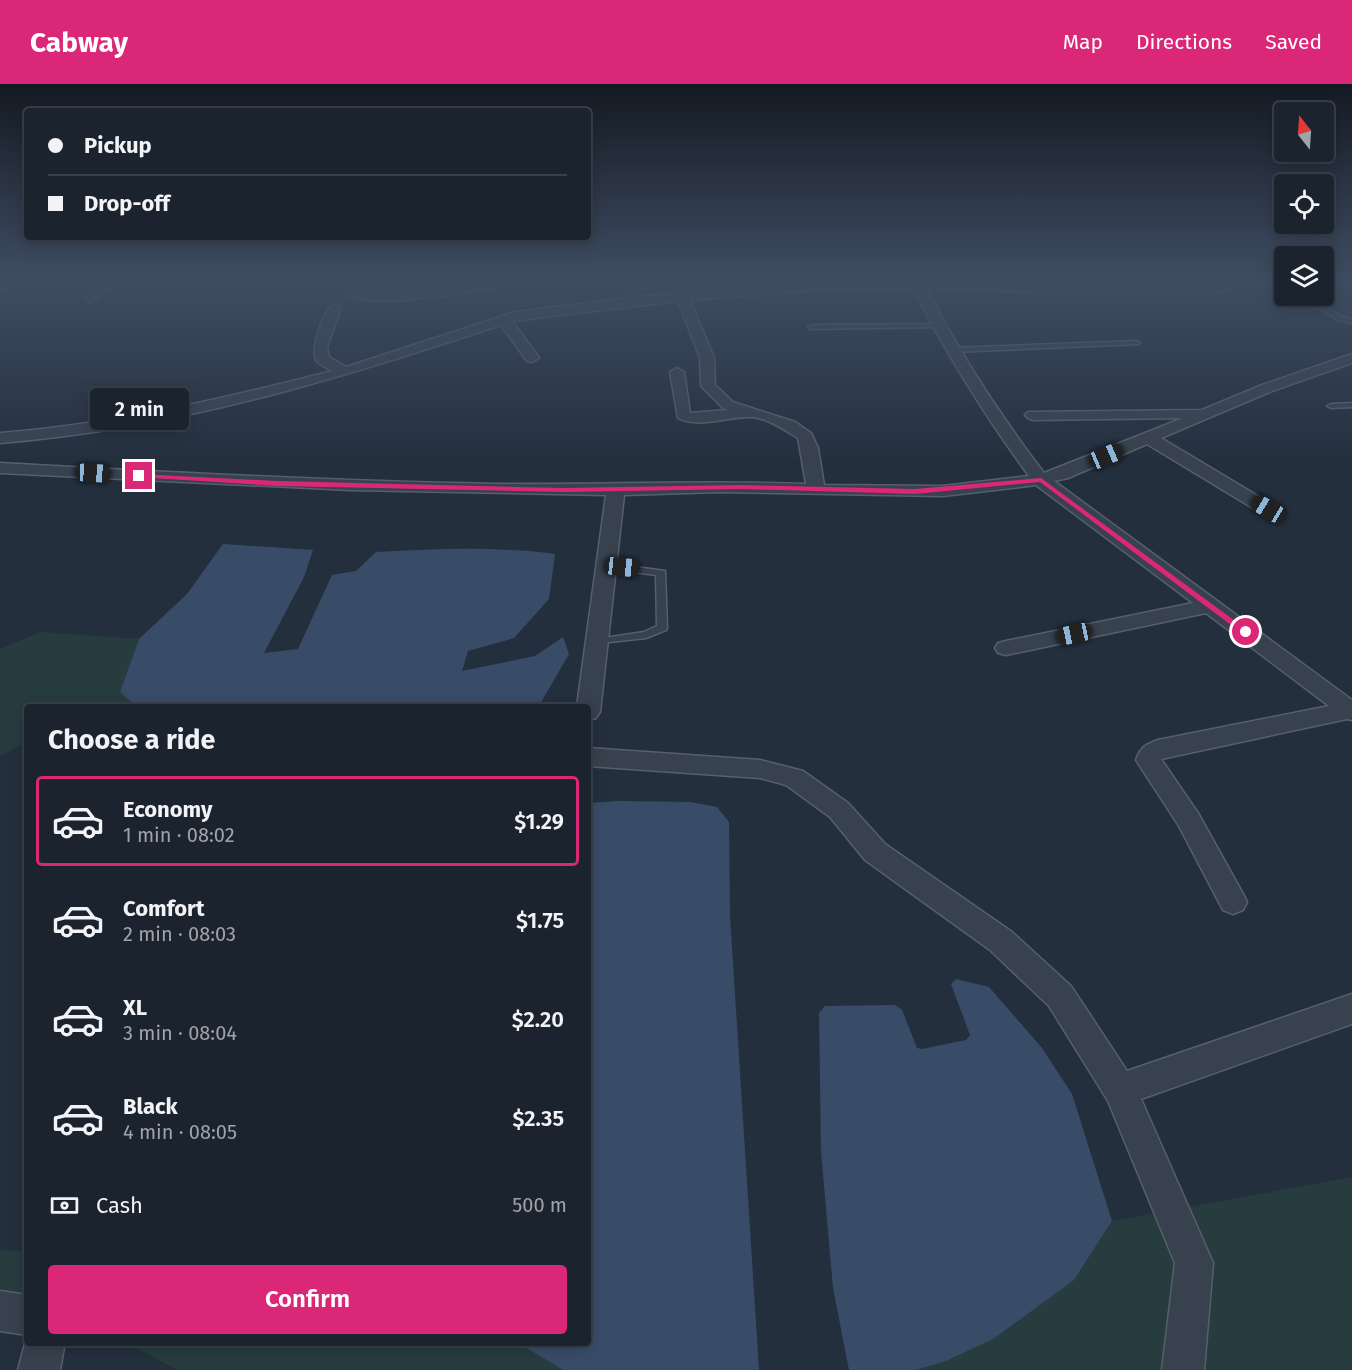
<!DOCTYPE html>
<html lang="en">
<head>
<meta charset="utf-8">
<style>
	body { margin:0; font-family:"Fira Sans",sans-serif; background:#242b36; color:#f1f3f6; height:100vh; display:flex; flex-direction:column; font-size:22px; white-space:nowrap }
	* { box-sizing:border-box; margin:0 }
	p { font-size:20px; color:#a0a4aa }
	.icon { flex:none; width:33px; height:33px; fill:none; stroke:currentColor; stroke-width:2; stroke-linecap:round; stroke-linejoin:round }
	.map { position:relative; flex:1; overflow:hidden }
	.details { position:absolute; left:24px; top:620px; width:567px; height:642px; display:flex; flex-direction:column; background:#1b232e; border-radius:6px; box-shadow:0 3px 15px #0003,0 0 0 2px #39404a }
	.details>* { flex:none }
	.hud { position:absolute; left:24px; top:24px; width:567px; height:132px; border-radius:6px; box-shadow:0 3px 15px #0003,0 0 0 2px #39404a; display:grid; align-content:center; height:132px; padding:0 24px; background:#1b232e }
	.needle { width:39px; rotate:343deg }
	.buttons { position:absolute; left:1274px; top:18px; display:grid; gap:12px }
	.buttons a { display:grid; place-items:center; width:60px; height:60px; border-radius:6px; background:#1b232e; box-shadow:0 3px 15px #0003,0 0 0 2px #39404a; font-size:30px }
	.end { position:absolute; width:27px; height:27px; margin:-14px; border:8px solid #db2777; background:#fff; box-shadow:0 0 0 3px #fff }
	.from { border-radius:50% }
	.bubble { position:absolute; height:42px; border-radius:6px; background:#1b232e; box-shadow:0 3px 15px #0003,0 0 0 2px #39404a; font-size:20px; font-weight:600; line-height:42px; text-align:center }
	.car { position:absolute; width:18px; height:36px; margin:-18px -9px; border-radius:8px; box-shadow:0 0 4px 2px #0007; background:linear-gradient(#222 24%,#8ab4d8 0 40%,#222 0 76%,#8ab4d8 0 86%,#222 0) }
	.hud b { display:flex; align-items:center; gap:21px; height:57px; font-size:22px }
	.hud b+b { border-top:2px solid #39404a }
	.hud i { width:15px; height:15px; background:#f1f3f6 }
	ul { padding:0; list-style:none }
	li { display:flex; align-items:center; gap:18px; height:90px; margin:0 12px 9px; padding:0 12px; border:3px solid transparent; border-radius:6px }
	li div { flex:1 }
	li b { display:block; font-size:22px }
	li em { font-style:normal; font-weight:600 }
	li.current { border-color:#db2777 }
	li>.icon { width:54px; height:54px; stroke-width:1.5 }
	h2 { padding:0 24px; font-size:27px; line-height:72px }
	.pay { display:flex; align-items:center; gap:15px; height:66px; padding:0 24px; font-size:22px }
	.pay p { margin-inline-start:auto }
	.primary-button { display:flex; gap:12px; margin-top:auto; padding:12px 24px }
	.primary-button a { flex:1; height:69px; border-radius:6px; background:#db2777; color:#fff; font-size:24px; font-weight:600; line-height:69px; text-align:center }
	header { display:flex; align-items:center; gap:36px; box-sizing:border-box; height:84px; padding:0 30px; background:#db2777; color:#fff }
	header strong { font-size:28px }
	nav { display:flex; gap:33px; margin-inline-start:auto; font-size:21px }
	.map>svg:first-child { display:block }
	.green { fill:#263c3f }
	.water { fill:#394c67 }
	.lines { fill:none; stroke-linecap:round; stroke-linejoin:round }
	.service-casing { stroke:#565f6c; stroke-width:3 }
	.minor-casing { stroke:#565f6c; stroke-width:3 }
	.service { fill:#38414e; fill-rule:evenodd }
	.minor { fill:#38414e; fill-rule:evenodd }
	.route { fill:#db2777 }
</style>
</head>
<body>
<header>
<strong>Cabway</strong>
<nav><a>Map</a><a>Directions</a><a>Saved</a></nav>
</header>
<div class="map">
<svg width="1352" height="1286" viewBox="0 0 1352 1286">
	<rect width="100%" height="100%" fill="#242f3e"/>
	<!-- green -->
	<path class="green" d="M41,548L139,555L120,608L131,618L186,622H27V658L0,672V565Z
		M1352,1093V1286H916L946,1277L1074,1196L1112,1137Z
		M0,1166L27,1167V1221L0,1220Z
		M127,1259H518L563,1286H177Z"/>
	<!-- water -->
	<path class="water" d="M223,460L313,466L304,493L264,569L298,565L332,491L356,487L376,468C436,465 495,462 555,470L549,515L514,554L468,567L462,587L535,572L563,553L569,570L539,622H186L131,618L120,608L139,555L187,510Z
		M618,717L691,718L717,723L729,738L730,832L759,1286H563L518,1259L588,1258V719Z
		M956,895L989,903L1042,964L1072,1010L1112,1137L1074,1196L993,1255L946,1277L916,1286H849L833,1204L821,1067L819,929L825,922L895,921L902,926L917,964L922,965L966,956L970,951L951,900Z"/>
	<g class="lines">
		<defs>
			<path id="service" d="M619,197H625L638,218H634Z
				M1300,212H1306L1342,233L1352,235V239L1338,236Z
				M939,240L941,241V243L811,245L808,243L811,241Z
				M1137,257L1140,259L1139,260L952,268L949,266L952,264Z
				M1352,319V323L1331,324L1327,322L1331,320Z
				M606,479L665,487L667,544L666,546L646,554L591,560L590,558L591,556L644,548L657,542L656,491L603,484V480Z"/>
			<path id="minor" d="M17,197L0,206V198Z
				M67,197H105L117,201L90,218L84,214L99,203L73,201Z
				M351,197H359V208H418L493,197L501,200L495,204C469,208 363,227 346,210Z
				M833,197L1209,202L1225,197H1238L1229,206L1209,210L1038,209L926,204C960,270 999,330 1044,389L1183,334L1033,336L1028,334L1025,331L1028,328L1202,326L1262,301L1352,270V279L1272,307L1161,354L1273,421L1276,425L1273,429H1261L1147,360L1068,394L1054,397L1352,616V636L1347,635L1161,675L1198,729L1243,810L1247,818L1243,826L1233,830L1223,826L1179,742L1136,676C1140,664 1146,660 1158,656L1329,622L1206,529L1006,571L998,569L995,564L998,559L1006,557L1193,519L1036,401L943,412L720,408L624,411L600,628L596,634L588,636V622H577L606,411L351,406L0,389V379C164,388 329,397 494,400C598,401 702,396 806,400L798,354C785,346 767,334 752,333C728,332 699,345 678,334L670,288L677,284L684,288L690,329L728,326L723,324L701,302L700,274L678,217L512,237L539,274L532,278L527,277L501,241C335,296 175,345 0,359V349C113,340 223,315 332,287C327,284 319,281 316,276C310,265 324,223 335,220L341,224L327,263L329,273L346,283L515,228L636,213ZM913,204C947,271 985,332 1029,392L943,402L824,401L818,364L811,349L795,338L733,318L715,301L714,274L690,216L833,205Z
				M588,664L760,676L803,687L848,719L885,760L1012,848L1071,902L1127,987L1352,910V940L1141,1015L1213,1179L1204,1286H1162L1175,1179L1108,1017L1049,922L990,866L865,776L830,733L786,701L760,694L588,682Z
				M0,1207L27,1211V1251L0,1247Z
				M27,1252V1258H65L60,1286H18Z"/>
		</defs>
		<!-- service casing -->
		<use href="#service" class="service-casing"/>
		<!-- minor casing -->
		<use href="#minor" class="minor-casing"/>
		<!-- service -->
		<use href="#service" class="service"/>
		<!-- minor -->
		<use href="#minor" class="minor"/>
	</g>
	<!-- sky -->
	<linearGradient id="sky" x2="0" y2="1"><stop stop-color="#141a22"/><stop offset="0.52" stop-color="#3f4d63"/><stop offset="1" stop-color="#3f4d63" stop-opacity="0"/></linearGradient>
	<rect width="1352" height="377" fill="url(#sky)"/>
	<!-- route -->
	<path class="route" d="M139,390L278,397L564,404L742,401L915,405L1041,394L1250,548L1243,550L1040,398L915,410L742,405L564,408L278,402L136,393Z"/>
</svg>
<div class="buttons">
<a><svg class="needle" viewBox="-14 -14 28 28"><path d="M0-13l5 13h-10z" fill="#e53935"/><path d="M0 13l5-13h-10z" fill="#a0a4aa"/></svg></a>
<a><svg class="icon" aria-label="locate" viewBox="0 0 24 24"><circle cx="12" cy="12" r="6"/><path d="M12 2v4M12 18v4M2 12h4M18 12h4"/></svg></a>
<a><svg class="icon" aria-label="layers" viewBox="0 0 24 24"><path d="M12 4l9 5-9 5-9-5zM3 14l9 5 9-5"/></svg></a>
</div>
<i class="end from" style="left:1246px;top:548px"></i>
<i class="end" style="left:139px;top:392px"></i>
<div class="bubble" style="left:90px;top:304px;width:99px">2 min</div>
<i class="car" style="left:1106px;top:372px;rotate:67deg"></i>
<i class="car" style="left:93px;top:389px;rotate:93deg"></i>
<i class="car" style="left:1268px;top:425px;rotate:301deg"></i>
<i class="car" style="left:622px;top:483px;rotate:96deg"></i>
<i class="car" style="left:1074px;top:550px;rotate:258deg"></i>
<div class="hud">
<b><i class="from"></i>Pickup</b>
<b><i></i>Drop-off</b>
</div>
<section class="details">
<h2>Choose a ride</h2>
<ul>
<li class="current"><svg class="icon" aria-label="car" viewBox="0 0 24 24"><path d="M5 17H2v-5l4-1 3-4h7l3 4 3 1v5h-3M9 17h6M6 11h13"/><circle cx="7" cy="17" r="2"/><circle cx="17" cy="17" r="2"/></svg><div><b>Economy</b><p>1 min · 08:02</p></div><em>$1.29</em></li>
<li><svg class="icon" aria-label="car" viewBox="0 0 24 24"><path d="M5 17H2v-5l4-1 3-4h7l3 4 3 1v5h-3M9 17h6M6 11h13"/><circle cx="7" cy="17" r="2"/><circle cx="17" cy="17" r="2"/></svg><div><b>Comfort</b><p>2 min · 08:03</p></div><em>$1.75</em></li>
<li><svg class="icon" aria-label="car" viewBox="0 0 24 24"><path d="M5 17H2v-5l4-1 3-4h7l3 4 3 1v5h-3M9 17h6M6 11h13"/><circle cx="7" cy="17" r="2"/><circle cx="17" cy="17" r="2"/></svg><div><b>XL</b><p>3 min · 08:04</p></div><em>$2.20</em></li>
<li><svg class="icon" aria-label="car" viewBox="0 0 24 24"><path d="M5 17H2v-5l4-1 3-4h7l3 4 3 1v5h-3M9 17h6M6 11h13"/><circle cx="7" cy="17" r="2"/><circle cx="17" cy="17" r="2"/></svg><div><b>Black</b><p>4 min · 08:05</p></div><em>$2.35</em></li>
</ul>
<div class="pay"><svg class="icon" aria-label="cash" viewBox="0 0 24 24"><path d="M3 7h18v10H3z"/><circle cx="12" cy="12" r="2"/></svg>Cash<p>500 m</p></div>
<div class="primary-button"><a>Confirm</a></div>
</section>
</div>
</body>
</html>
